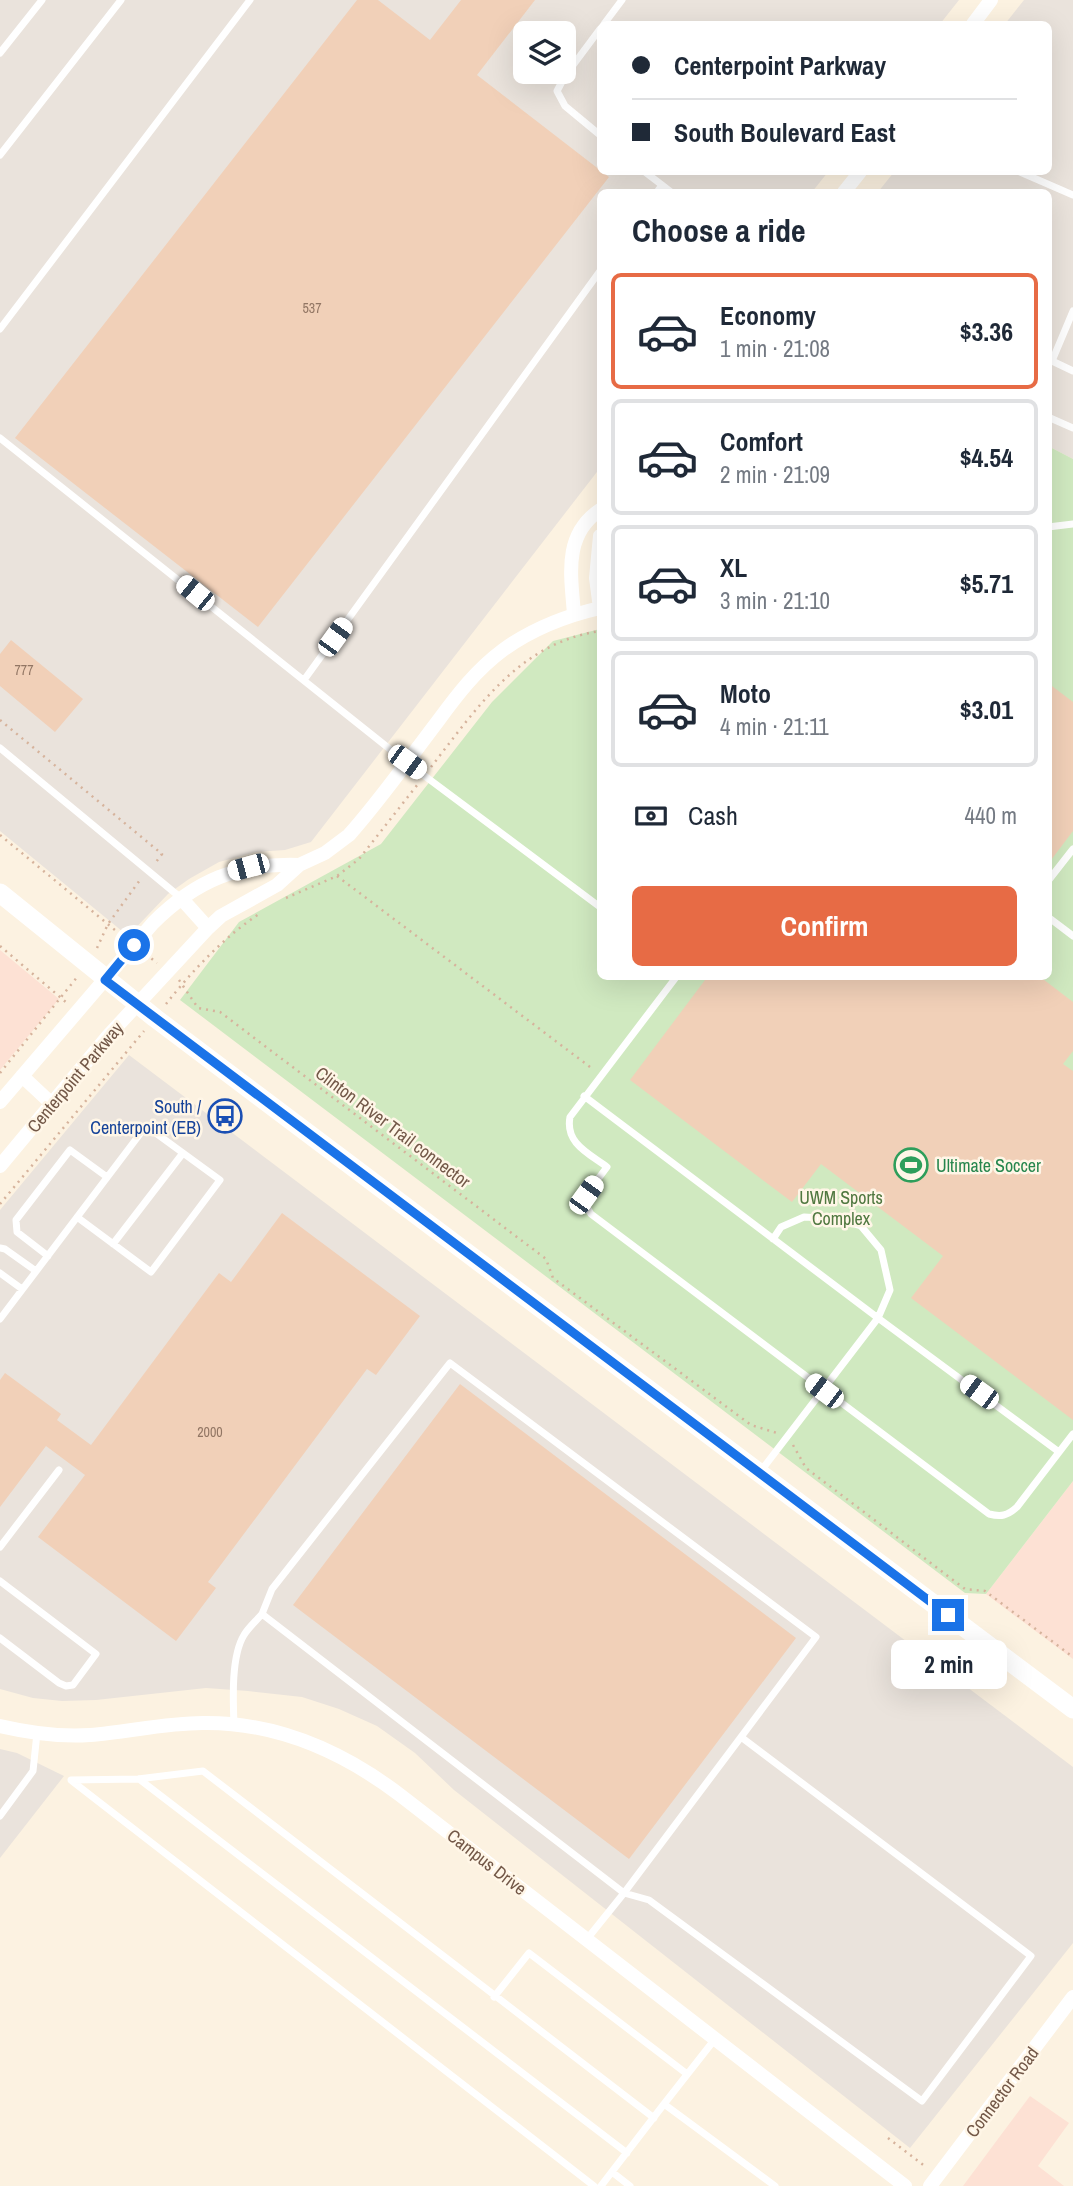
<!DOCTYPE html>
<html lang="en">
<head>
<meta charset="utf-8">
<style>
	body { margin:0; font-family:"Archivo Narrow",sans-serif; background:#f6f6f7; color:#1f2937; height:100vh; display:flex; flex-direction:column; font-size:26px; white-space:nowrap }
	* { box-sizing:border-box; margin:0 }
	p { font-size:23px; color:#747a83 }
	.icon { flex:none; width:38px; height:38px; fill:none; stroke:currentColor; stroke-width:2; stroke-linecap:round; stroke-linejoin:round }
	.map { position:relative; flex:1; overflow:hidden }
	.sheet { position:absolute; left:597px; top:189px; width:455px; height:791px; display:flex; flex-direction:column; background:#fff; border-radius:10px; box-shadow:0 7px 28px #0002 }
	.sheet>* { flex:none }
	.top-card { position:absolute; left:597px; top:21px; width:455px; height:154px; border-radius:10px; box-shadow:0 7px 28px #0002; display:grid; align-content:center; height:154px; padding:0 35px; background:#fff }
	.tools { position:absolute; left:513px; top:21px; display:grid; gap:14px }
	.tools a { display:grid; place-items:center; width:63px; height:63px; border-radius:10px; background:#fff; box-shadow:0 7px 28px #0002; font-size:35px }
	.end { position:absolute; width:32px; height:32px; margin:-16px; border:9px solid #1a73e8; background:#fff; box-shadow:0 0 0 4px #fff }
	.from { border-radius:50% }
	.bubble { position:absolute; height:49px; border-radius:10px; background:#fff; box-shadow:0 7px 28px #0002; font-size:23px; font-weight:800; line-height:49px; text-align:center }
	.car { position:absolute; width:21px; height:42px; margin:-21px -10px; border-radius:9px; box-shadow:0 0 5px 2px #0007; background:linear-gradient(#fff 24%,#345 0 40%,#fff 0 76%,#345 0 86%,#fff 0) }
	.top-card b { display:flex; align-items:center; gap:24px; height:66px; font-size:26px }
	.top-card b+b { border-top:2px solid #e0e1e3 }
	.top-card i { width:18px; height:18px; background:#1f2937 }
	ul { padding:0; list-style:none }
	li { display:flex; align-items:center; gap:21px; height:116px; margin:0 14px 10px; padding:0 21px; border:4px solid #e0e1e3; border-radius:10px }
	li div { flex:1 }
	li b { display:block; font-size:26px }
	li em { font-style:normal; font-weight:800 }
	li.current { border-color:#e76b45 }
	li>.icon { width:63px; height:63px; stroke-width:1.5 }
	h2 { padding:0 35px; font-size:32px; line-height:84px }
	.pay { display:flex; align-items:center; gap:18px; height:77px; padding:0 35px; font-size:26px }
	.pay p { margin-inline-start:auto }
	.action { display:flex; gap:14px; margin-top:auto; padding:14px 35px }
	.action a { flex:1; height:80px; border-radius:10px; background:#e76b45; color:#fff; font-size:28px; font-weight:800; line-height:80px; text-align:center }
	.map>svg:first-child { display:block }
	.commercial { fill:#fde1d4 }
	.industrial { fill:#eae3dc; fill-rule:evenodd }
	.green { fill:#d0e9c0 }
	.building { fill:#f1d0b8 }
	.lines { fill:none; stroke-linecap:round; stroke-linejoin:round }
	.path { stroke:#d6b39c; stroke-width:2.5; stroke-dasharray:2 5; stroke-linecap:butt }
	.lane { stroke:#fff; stroke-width:7 }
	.street { stroke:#fff; stroke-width:14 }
	.secondary { stroke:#fff; stroke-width:19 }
	.route { stroke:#1a73e8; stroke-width:9 }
	.labels { text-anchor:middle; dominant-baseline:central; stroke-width:5; stroke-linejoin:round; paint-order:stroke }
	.number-label { font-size:14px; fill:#927664 }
	.street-label { font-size:18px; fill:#735848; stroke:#fff6e7 }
	.transit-label { font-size:18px; fill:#164399; stroke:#fff6e7; text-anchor:end }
	.leisure-label { font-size:18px; fill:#27864d; stroke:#fff6e7; text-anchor:start }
	.park-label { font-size:18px; fill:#507840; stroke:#fff6e7 }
</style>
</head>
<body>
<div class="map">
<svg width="1073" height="2186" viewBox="0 0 1073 2186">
	<rect width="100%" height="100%" fill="#fcf2e1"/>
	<!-- commercial -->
	<path class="commercial" d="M0,950L59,999L0,1070Z
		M1073,1481V1659L986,1594Z
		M1030,2096L1069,2123L1038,2166L1064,2186H963Z"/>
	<!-- industrial -->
	<path class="industrial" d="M0,0H959L940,24H600V172H828L812,192H600V468L311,842L285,850L256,852L219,862L189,879L168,894L128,936L0,831ZM525,33H564V72H525Z
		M1024,0H1073V459L1048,446V192H878L894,172H1048V24H1005Z
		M129,1055L1073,1767V1943L910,2148L454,1790L415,1753L377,1726L339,1709L302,1697L248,1691L206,1688L96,1700L62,1701L33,1698L0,1689V1210Z
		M0,1749L17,1753L64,1776L0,1858Z"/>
	<!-- green -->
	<path class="green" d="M1048,446L1073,459V1481L986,1594L965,1593L180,1000L239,922L381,844L492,702L553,641L600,629V976H1048Z"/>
	<!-- building -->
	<path class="building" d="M357,0H378L430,40L461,0H535L477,75L609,177L258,627L15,438Z
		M11,640L83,699L55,732L0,686V654Z
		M1048,683L1073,702V831L1048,864Z
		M708,976H1039L1073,1002V1051L1063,1064L1073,1071V1420L911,1298L943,1256L821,1164L792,1202L630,1080Z
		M282,1213L420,1316L376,1375L367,1369L208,1582L216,1588L176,1641L38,1537L85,1475L46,1446L0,1507V1380L5,1373L61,1414L57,1420L91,1445L219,1273L231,1282Z
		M460,1384L796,1638L629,1859L293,1605Z"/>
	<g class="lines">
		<!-- path -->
		<path class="path" d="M0,720L162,854L156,862
			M431,767C477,708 519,643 600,631
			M0,835L121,935
			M337,876L594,1070
			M286,898L337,876L359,859L418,784
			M0,946L67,1003
			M97,948L108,924L140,880
			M146,954L157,963
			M179,980L198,1008L220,1012L546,1259L553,1278L751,1425L777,1433
			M166,1004C192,971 224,937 259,914
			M0,1073L78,976
			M0,1204L144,1031
			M793,1445L806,1468L965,1589L985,1591L1073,1657
			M888,2138L926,2167"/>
		<!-- lane -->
		<path class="lane" d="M604,24L622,0
			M600,29L565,76L557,91L565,106L600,135
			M0,53L42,0
			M0,155L121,0
			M645,172L662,185
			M1020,172L1073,195
			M657,192L662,185L671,192
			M1073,311L1052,361L1073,371
			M0,329L250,0
			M1048,417L1073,428
			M0,438L406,762L600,907
			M1048,527L1073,524
			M304,680L600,271
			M0,748L181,898
			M1048,881L1073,849
			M1048,917L1073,936
			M677,976L570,1117C565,1143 588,1153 607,1167L586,1195L585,1204L591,1214L989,1514C1001,1517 1007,1516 1017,1507L1073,1434
			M584,1096L878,1318L760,1472
			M773,1239L781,1227L804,1217L838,1219L861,1226L881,1250L890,1290L878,1318L1059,1452
			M113,1244L183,1153
			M0,1248L5,1249L36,1271
			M48,1256L17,1232L16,1220L70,1150L107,1177
			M0,1273L22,1289
			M0,1319L146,1126L220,1180L151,1272L77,1217
			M0,1547L59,1470
			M0,1581L96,1654L73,1685L66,1686L59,1683L0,1638
			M262,1614L272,1589L450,1363L816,1637L624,1893L649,1900L922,2101L1031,1956L741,1737
			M234,1724C233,1700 231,1656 244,1635C248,1628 256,1621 262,1614L624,1893L587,1939
			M139,1779L627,2153
			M71,1780L138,1779L203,1771L654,2118
			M72,1781L594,2186
			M0,1816L33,1771L37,1733
			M494,1997L529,1953L687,2074
			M715,2039L664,2104L775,2186
			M612,2172L630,2186
			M601,2186L664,2104"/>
		<!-- street -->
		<path class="street" d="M973,24L991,0
			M844,192L860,172
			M574,614C571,575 563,535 600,510
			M181,898L208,928
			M22,1076L52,1104
			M0,1102L153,923C196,880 238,863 299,865
			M0,1166L108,1036L208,928L221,916L277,885L299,865L325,853L349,835C381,799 409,759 438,721C457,695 476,670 503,650C532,629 565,616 600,608L596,578L600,536
			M0,1726C30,1733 60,1737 90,1735C128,1732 165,1723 203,1723C277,1722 342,1751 400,1795L905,2186
			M930,2186L1073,1997"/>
		<!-- secondary -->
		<path class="secondary" d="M0,893L155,1018L1073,1709"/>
	</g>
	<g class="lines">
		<!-- route -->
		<path class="route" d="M134,945L105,980L948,1615"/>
	</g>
	<!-- icons -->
	<defs>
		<symbol id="bus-ring" viewBox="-11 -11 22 22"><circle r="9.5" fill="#fff6e7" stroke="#1a4fb4" stroke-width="1.5"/><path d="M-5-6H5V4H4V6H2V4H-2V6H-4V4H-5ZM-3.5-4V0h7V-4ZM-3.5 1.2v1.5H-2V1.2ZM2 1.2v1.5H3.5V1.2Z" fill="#1a4fb4"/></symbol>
		<symbol id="stadium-ring" viewBox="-11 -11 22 22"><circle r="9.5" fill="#fff6e7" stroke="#2e9e5b" stroke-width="1.5"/><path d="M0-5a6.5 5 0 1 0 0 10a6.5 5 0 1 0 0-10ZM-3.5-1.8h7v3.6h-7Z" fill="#2e9e5b"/></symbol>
	</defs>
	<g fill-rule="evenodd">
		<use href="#bus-ring" x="206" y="1097" width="38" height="38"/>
		<use href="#stadium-ring" x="892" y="1146" width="38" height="38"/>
	</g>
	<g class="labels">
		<!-- number labels -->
		<g class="number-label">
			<text x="312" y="308">537</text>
			<text x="24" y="670">777</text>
			<text x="210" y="1432">2000</text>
		</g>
		<!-- street labels -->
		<g class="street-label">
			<text transform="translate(75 1077) rotate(-50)">Centerpoint Parkway</text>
			<text transform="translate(393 1127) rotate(37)">Clinton River Trail connector</text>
			<text transform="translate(487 1862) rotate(38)">Campus Drive</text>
			<text transform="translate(1002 2092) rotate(-53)">Connector Road</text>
		</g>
		<!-- transit labels -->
		<g class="transit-label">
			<text x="201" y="1106">South /<tspan x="201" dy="21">Centerpoint (EB)</tspan></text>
		</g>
		<!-- leisure labels -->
		<g class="leisure-label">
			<text x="936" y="1165">Ultimate Soccer</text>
		</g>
		<!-- park labels -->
		<g class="park-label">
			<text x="841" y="1197">UWM Sports<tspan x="841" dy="21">Complex</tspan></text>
		</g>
	</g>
</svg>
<div class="tools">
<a><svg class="icon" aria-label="layers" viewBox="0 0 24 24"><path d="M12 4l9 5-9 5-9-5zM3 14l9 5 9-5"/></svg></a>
</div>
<i class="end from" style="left:134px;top:945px"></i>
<i class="end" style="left:948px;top:1615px"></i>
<div class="bubble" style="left:891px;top:1640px;width:116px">2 min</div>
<i class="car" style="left:195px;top:593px;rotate:309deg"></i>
<i class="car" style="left:335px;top:637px;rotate:36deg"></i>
<i class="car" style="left:407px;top:762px;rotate:126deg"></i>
<i class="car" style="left:248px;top:867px;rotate:255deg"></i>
<i class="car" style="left:586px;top:1195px;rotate:36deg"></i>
<i class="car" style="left:824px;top:1391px;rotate:307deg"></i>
<i class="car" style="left:979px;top:1392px;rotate:306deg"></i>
<div class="top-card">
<b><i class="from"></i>Centerpoint Parkway</b>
<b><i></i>South Boulevard East</b>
</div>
<section class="sheet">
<h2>Choose a ride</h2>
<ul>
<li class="current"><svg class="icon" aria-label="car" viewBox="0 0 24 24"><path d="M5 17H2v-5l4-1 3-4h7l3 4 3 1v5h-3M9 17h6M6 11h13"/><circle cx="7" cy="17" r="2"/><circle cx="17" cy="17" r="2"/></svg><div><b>Economy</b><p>1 min · 21:08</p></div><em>$3.36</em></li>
<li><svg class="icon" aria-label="car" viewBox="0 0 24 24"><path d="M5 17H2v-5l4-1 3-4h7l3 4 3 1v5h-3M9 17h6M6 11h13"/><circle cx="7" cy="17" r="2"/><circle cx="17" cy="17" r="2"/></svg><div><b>Comfort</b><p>2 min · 21:09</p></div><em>$4.54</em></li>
<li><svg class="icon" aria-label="car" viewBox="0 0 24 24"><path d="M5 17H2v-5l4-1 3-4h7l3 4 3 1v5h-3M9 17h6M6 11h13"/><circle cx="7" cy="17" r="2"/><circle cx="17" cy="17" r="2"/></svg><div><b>XL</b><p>3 min · 21:10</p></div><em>$5.71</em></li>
<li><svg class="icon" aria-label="car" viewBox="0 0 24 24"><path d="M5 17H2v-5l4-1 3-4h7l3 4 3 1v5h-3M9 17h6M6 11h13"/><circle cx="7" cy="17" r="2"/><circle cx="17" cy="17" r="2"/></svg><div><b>Moto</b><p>4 min · 21:11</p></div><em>$3.01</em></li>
</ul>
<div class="pay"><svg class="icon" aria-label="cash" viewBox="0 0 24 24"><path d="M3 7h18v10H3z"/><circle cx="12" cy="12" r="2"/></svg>Cash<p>440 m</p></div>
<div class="action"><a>Confirm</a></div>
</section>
</div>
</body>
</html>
